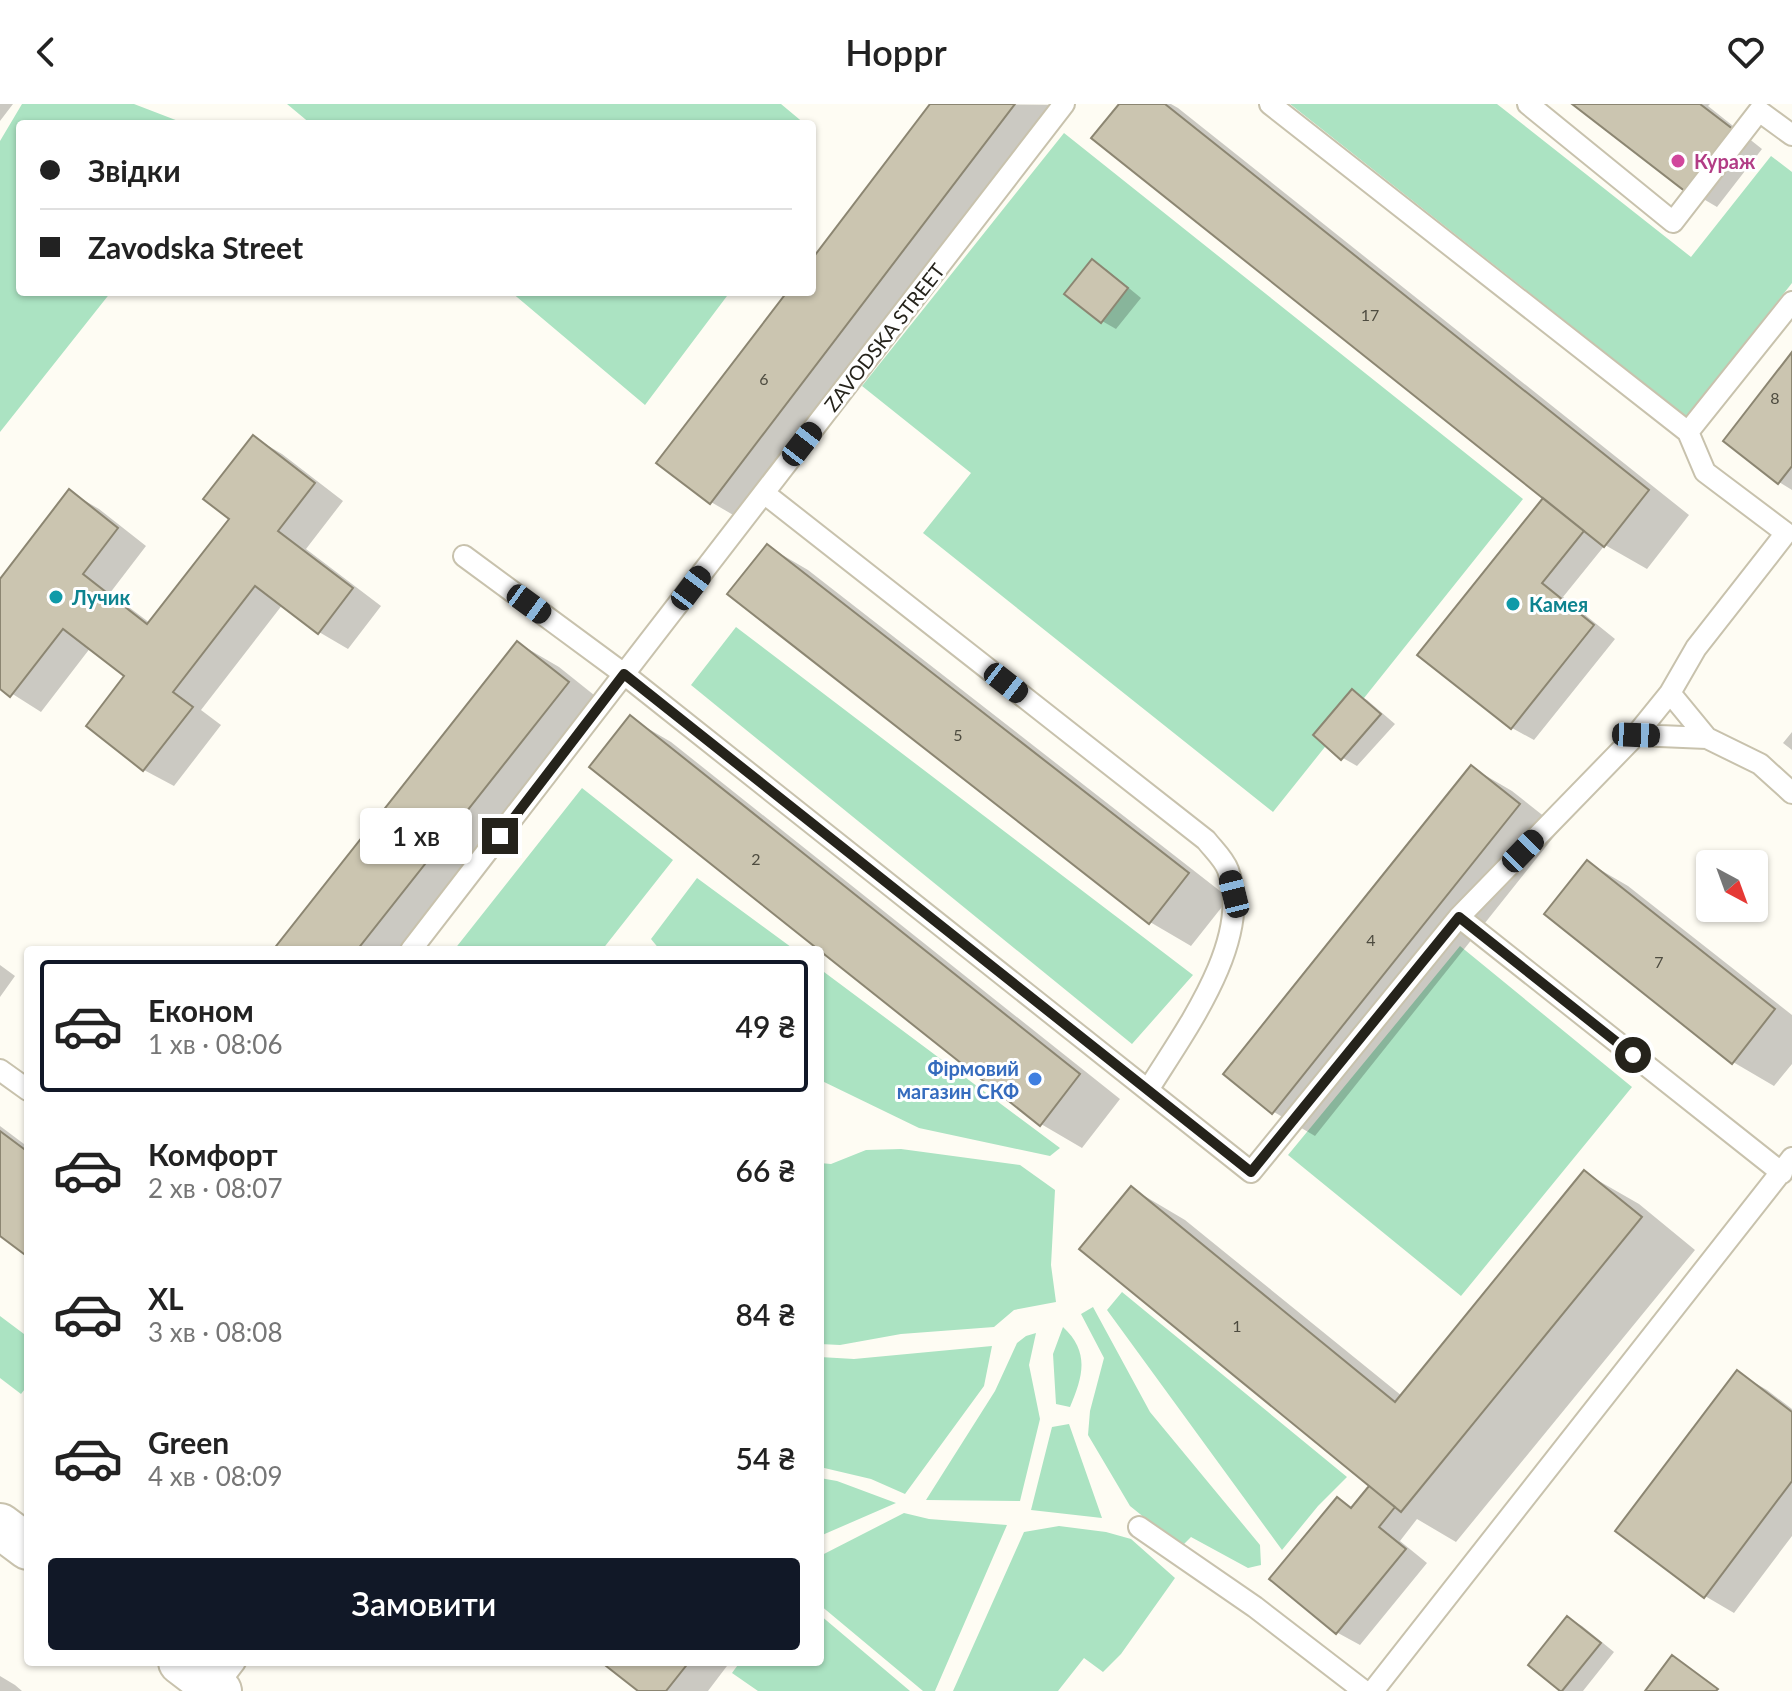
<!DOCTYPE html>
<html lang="uk">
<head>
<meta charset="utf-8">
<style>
	body { margin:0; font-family:Lato,sans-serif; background:#f2f2f2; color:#222; height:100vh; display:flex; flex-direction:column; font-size:30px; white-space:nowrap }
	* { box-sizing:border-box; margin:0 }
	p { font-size:26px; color:#767676 }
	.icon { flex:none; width:44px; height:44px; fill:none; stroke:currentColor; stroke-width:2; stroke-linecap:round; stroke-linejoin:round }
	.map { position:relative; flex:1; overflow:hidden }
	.drawer { position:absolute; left:24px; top:842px; width:800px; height:720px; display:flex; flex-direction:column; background:#fff; border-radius:8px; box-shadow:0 2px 6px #0004 }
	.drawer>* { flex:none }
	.top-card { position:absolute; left:16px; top:16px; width:800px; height:176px; border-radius:8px; box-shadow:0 2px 6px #0004; display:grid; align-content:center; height:176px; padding:0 24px; background:#fff }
	.needle { width:52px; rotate:139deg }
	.tools { position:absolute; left:1696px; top:746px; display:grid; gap:16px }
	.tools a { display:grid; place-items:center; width:72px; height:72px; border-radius:8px; background:#fff; box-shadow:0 2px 6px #0004; font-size:40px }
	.end { position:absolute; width:36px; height:36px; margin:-18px; border:10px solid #25231b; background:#fff; box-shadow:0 0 0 4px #fff }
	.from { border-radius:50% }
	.bubble { position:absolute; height:56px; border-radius:8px; background:#fff; box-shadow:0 2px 6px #0004; font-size:26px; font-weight:600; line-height:56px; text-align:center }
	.car { position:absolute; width:24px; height:48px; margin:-24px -12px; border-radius:10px; box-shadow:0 0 6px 2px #0007; background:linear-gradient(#222 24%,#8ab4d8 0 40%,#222 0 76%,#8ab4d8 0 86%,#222 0) }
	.top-card b { display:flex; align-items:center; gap:28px; height:76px; font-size:30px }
	.top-card b+b { border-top:2px solid #e0e0e0 }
	.top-card i { width:20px; height:20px; background:#222 }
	ul { padding:14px 0 0; list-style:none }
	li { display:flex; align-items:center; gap:24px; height:132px; margin:0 16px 12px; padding:0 8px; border:4px solid transparent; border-radius:8px }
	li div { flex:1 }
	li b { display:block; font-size:30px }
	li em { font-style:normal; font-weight:600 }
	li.selected { border-color:#111827 }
	li>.icon { width:72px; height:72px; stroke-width:1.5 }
	.button { display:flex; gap:16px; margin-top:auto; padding:16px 24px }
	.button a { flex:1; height:92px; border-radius:8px; background:#111827; color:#fff; font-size:32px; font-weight:600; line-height:92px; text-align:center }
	header { display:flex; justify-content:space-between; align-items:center; height:104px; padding:0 24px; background:#fff; font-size:36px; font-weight:600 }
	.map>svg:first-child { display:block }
	.green { fill:#abe3c2 }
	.shadow { fill:#0003 }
	.building { fill:#cbc5b0; stroke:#8c8672; stroke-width:2 }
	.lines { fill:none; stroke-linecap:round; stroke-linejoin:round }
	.service-casing { stroke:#c8c2ad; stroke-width:24 }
	.secondary-casing { stroke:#c8c2ad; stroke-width:48 }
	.service { stroke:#fff; stroke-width:20 }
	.secondary { stroke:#fff; stroke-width:44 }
	.route { stroke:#25231b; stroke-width:10 }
	.hotel-dot { fill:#d1479c; stroke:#fff; stroke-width:3 }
	.culture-dot { fill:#0f9aa8; stroke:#fff; stroke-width:3 }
	.shop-dot { fill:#3f7fe0; stroke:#fff; stroke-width:3 }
	.labels { text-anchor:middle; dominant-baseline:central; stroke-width:6; stroke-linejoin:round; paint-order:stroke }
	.number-label { font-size:16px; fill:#4e4c40 }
	.hotel-label { font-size:20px; font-weight:bold; fill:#b23c85; stroke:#fff; text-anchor:start }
	.street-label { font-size:20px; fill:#25231b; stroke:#fff }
	.culture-label { font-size:20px; font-weight:bold; fill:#0d838f; stroke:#fff; text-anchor:start }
	.shop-label { font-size:20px; font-weight:bold; fill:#366cbe; stroke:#fff; text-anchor:end }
</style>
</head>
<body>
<header><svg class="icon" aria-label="back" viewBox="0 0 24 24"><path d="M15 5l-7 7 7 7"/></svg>Hoppr<svg class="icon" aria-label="heart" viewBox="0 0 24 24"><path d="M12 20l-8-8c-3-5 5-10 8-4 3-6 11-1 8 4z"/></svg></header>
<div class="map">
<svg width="1792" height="1587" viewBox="0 0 1792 1587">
	<rect width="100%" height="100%" fill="#fefcf3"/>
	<!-- green -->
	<path class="green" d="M22,0H134L186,20H20V188H111L0,328V37Z
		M287,0H781L805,20H311Z
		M1290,0H1497L1691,153L1771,52L1792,68V179L1687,313Z
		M1064,29L1523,395L1273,708L923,429L971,369L862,282Z
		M511,188H730L645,301Z
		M736,523L1193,871L1132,940L691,581Z
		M582,684L673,756L602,846H454Z
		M697,774L795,846H660L651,835Z
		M1460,842L1632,983L1461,1192L1288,1051Z
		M820,865L1060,1044L1050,1052L919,1024L820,976Z
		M901,1045L1020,1061L1055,1086L1051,1161L1056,1198L1014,1206L994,1223L901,1230L840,1241L820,1240V1059L831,1060L866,1046Z
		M1122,1188L1347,1373L1318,1402L1282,1446L1107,1206Z
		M1093,1203L1150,1308L1260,1441L1261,1461L1248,1464L1191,1433L1181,1443L1130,1402L1088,1331L1090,1307L1104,1254L1081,1210Z
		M0,1212L28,1233V1281L21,1290L0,1274Z
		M1063,1223C1090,1248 1083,1272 1070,1303L1056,1300L1053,1250Z
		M1036,1229L1029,1261L1040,1315L1020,1397L926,1396L995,1287L1017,1239L1026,1232Z
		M992,1242L984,1282L905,1390L871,1375L820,1363V1253L854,1255Z
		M1069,1320L1102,1414L1031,1406L1052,1323Z
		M820,1374L837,1377L896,1399L820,1432Z
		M904,1409L929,1415L1007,1421L935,1587H923L820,1501V1452Z
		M1059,1422L1106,1428L1131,1435L1175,1474L1121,1550L1103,1568L1084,1554L1058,1587H953L1024,1428Z
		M820,1511L910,1587H758L732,1569L740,1558H820Z"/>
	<!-- shadow -->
	<path class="shadow" d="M0,0H13L0,17Z
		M933,0L1074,1L752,422L711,398L789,188H812V158Z
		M1121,0H1171L1178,4L1689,411L1647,465L1605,441L1563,493L1615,535L1534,636L1512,624L1546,394Z
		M1576,0H1710L1708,2L1762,45L1717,103L1688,86Z
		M1092,158L1107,166L1141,194L1116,225L1102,217Z
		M1792,252V386L1779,378Z
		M253,333L282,350L343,397L306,445L381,502L348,545L319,528L283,500L201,606L221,621L174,682L144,666L88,622L127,572L91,543L41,608L0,582V478L70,388L99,405L146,442L110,489L150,519L231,414Z
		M767,442L808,466L1229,794L1191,842L1150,818Z
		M518,539L559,563L609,603L417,846H275Z
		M1353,588L1367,596L1395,620L1357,662L1343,654Z
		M630,614L671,638L1120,995L1082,1044L1041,1020Z
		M1792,628V646L1783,639Z
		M1471,663L1512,687L1560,725L1315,1032L1274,1008L1226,970Z
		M1587,758L1628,782L1792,911V960L1774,982L1733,958Z
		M0,861L15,872L0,893Z
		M0,1022L28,1043V1151L0,1130Z
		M1585,1069L1639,1100L1695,1146L1456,1438L1417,1415L1400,1437L1427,1459L1360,1541L1338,1529L1272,1475L1338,1396L1353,1404L1371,1381L1131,1084L1185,1116L1402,1292Z
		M1738,1269L1767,1286L1792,1305V1432L1734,1509L1705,1492Z
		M1568,1514L1582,1522L1614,1548L1583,1587H1563L1530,1561Z
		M604,1558H730L708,1587H642Z
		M0,1572L15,1581L22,1587H0Z"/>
	<!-- building -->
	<path class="building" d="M930,0H1015L710,400L656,359L787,188H812V155Z
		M1119,0H1165L1649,386L1604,443L1091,34Z
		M1572,0H1700L1734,26L1686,88Z
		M1092,155L1128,184L1101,219L1064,190Z
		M1792,248V362L1778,380L1723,337Z
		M253,331L315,379L278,427L353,484L318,530L255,482L173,588L193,603L143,667L86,622L124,572L63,525L10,593L0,585V475L69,385L118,424L83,470L147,520L229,415L203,395Z
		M1543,394L1584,427L1542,479L1594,521L1511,625L1417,551Z
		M767,440L1189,769L1149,820L727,490Z
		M517,537L569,578L357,846H273Z
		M1352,585L1381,610L1341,656L1313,631Z
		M630,611L1080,970L1040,1022L589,663Z
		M1471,661L1520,700L1272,1010L1223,970Z
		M1587,756L1775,905L1732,960L1544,810Z
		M0,1027L28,1048V1153L0,1132Z
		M1584,1066L1642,1113L1401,1408L1079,1145L1131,1082L1395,1298Z
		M1737,1266L1792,1308V1377L1704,1494L1615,1427Z
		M1369,1382L1395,1403L1379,1423L1406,1445L1336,1530L1269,1475L1337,1393L1351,1404Z
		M1567,1512L1601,1539L1562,1587H1560L1528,1561Z
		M1672,1551L1718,1585L1716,1587H1645Z
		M601,1558H689L666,1587H638Z"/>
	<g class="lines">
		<defs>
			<path id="service" d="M1270,0L1688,328L1705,368L1786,429L1696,544L1670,589L1707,634L1760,660L1792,689
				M1528,0L1673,118L1759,7L1792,31
				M1688,328L1792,198
				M764,389L1206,736C1213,745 1224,755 1228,766C1254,836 1183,929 1148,986
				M464,452L624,570L1251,1068L1459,813L1636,631L1670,589
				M1636,631L1707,634
				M1459,813L1782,1069
				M411,846L1064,0
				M0,966L28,986
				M1139,1423L1255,1503L1364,1587
				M215,1584L235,1558
				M1373,1587L1792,1054"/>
			<path id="secondary" d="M0,1422L28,1443
				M181,1558L219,1587"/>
		</defs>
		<!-- service casing -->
		<use href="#service" class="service-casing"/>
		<!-- secondary casing -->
		<use href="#secondary" class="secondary-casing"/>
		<!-- service -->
		<use href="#service" class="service"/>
		<!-- secondary -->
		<use href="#secondary" class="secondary"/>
	</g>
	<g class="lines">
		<!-- route -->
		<path class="route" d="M500,732L624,570L1251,1068L1459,813L1633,951"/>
	</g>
	<!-- markers -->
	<circle class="hotel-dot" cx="1678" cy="57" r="8"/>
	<g class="culture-dot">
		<circle cx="56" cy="493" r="8"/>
		<circle cx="1513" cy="500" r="8"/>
	</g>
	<circle class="shop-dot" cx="1035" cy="975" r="8"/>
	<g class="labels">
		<!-- number labels -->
		<g class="number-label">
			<text x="1370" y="210">17</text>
			<text x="764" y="274">6</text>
			<text x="1775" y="293">8</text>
			<text x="958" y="630">5</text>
			<text x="756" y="754">2</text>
			<text x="1371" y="835">4</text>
			<text x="1659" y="857">7</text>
			<text x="1237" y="1221">1</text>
		</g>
		<!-- hotel labels -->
		<g class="hotel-label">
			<text x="1694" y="57">Кураж</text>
		</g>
		<!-- street labels -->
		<g class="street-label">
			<text transform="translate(884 233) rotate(-52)">ZAVODSKA STREET</text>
		</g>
		<!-- culture labels -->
		<g class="culture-label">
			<text x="72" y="493">Лучик</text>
			<text x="1529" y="500">Камея</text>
		</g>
		<!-- shop labels -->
		<g class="shop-label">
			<text x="1019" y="964">Фірмовий<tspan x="1019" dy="23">магазин СКФ</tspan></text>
		</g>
	</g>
</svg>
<div class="tools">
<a><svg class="needle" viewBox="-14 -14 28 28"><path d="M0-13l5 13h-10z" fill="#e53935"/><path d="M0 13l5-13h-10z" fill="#767676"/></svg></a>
</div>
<i class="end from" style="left:1633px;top:951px"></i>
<i class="end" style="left:500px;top:732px"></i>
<div class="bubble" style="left:360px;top:704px;width:112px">1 хв</div>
<i class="car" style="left:802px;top:340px;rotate:38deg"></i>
<i class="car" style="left:691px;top:484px;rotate:37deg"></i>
<i class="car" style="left:529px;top:500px;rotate:126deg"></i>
<i class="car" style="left:1006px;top:579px;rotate:128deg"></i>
<i class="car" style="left:1636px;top:631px;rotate:92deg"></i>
<i class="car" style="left:1523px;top:747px;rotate:44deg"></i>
<i class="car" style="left:1234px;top:790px;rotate:346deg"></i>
<div class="top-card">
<b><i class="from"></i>Звідки</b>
<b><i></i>Zavodska Street</b>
</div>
<section class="drawer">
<ul>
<li class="selected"><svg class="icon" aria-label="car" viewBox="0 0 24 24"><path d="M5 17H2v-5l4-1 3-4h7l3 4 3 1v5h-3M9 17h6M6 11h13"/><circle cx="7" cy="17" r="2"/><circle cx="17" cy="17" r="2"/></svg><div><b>Економ</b><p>1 хв · 08:06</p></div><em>49 ₴</em></li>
<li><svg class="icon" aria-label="car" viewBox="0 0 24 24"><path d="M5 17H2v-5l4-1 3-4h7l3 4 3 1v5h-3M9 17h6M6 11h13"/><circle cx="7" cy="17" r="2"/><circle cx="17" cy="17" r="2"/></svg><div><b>Комфорт</b><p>2 хв · 08:07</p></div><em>66 ₴</em></li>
<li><svg class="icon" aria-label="car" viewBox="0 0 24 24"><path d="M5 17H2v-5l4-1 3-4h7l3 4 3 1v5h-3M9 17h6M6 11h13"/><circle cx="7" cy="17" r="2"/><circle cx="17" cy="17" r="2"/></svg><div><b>XL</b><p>3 хв · 08:08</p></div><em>84 ₴</em></li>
<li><svg class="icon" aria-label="car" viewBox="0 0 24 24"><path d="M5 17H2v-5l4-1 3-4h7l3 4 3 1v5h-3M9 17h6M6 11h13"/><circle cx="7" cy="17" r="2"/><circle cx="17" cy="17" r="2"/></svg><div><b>Green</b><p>4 хв · 08:09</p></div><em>54 ₴</em></li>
</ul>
<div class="button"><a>Замовити</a></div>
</section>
</div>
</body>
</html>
